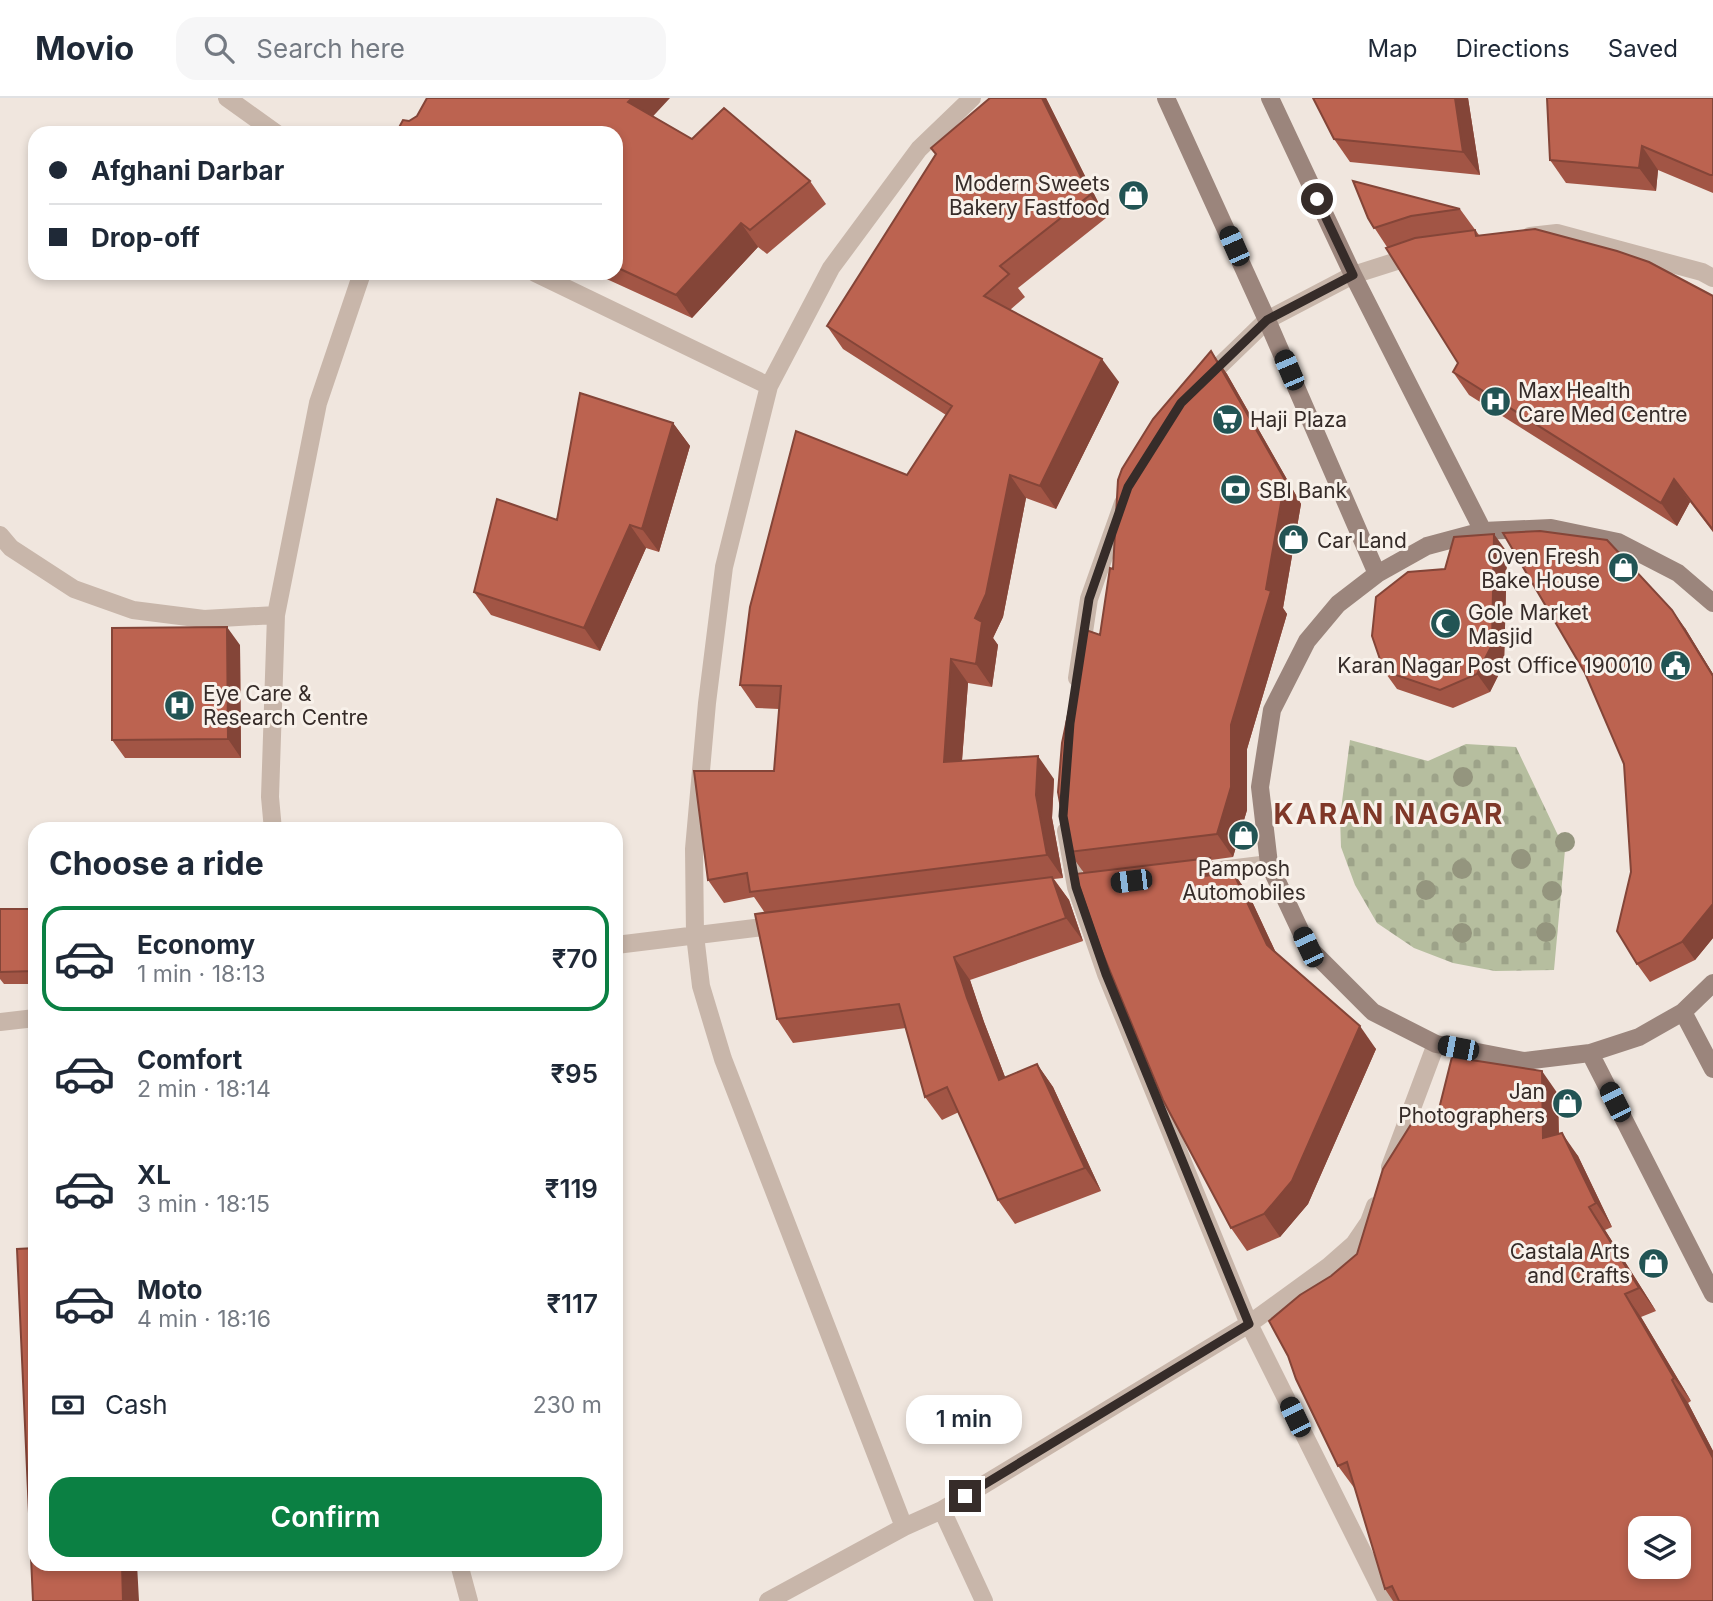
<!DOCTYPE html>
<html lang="en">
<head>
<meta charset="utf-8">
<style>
	body { margin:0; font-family:Inter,sans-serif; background:#f6f6f7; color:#1f2937; height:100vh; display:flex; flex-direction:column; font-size:26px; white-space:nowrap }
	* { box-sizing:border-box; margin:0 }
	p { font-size:23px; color:#747a83 }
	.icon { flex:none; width:38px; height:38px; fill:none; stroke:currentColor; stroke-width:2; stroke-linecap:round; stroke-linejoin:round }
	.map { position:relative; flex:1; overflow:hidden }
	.side { position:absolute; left:28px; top:724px; width:595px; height:749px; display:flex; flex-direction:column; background:#fff; border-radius:21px; box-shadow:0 4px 10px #0003 }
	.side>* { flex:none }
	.banner { position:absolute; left:28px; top:28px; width:595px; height:154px; border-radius:21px; box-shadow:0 4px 10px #0003; display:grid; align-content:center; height:154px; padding:0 21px; background:#fff }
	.controls { position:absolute; left:1628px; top:1418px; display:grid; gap:14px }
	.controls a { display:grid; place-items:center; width:63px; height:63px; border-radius:14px; background:#fff; box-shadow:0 4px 10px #0003; font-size:35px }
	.end { position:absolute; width:32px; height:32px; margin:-16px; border:9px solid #362c29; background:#fff; box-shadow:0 0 0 4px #fff }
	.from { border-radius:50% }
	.bubble { position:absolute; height:49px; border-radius:21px; background:#fff; box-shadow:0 4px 10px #0003; font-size:23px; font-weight:600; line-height:49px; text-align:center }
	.car { position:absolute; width:21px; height:42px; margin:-21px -10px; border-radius:9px; box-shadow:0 0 5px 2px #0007; background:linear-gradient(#222 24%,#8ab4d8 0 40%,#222 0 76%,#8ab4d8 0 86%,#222 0) }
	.banner b { display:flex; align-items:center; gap:24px; height:66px; font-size:26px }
	.banner b+b { border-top:2px solid #e0e1e3 }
	.banner i { width:18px; height:18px; background:#1f2937 }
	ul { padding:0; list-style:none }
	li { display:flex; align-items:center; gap:21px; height:105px; margin:0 14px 10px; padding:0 7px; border:4px solid transparent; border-radius:21px }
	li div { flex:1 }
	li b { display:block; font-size:26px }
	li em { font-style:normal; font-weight:600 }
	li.on { border-color:#0b8043 }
	li>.icon { width:63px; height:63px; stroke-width:1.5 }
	h2 { padding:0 21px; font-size:32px; line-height:84px }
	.pay { display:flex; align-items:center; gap:18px; height:77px; padding:0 21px; font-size:26px }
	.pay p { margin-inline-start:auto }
	.button { display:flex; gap:14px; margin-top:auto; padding:14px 21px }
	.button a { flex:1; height:80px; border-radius:21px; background:#0b8043; color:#fff; font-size:28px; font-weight:600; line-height:80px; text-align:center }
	header { display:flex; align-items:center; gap:42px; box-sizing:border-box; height:98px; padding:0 35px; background:#fff; border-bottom:2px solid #e0e1e3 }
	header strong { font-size:33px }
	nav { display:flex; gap:38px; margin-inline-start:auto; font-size:24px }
	.search { width:490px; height:63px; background:#f6f6f7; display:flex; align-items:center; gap:18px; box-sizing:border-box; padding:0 24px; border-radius:21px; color:#747a83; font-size:26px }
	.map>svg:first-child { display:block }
	.cemetery { fill:url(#cemetery-stones) }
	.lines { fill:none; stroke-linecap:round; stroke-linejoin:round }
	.minor { stroke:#c8b6aa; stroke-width:18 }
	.secondary { stroke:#9b857c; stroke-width:18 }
	.tree { fill:#94957e }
	.wall { fill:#a25545 }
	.shaded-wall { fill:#844538 }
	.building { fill:#bc6350; stroke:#844538; stroke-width:2; fill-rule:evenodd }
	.route { stroke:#362c29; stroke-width:9 }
	.labels { text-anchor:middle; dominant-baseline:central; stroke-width:6; stroke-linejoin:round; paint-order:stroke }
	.poi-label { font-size:21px; fill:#362c29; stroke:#f8f1ea; text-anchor:start }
	.district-label { font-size:28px; font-weight:bold; letter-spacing:2px; fill:#7f3728; stroke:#f8f1ea }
</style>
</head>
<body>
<header>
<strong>Movio</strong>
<div class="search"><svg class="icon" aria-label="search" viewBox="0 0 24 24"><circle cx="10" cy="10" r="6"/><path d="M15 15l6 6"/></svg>Search here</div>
<nav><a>Map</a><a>Directions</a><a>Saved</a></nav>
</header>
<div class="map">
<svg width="1713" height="1503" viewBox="0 0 1713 1503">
	<defs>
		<pattern id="cemetery-stones" width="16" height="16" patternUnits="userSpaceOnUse" patternTransform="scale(1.75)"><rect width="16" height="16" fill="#b6be9f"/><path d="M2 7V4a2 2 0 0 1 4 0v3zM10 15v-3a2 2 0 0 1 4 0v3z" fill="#9da389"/></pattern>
	</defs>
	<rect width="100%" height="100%" fill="#f0e6de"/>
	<!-- cemetery -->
	<path class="cemetery" d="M1350,642L1428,663L1466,646L1516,649L1565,752L1554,872L1495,873L1453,865L1414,850L1377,825L1355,787L1341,749L1340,719Z"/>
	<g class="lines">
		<!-- minor -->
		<path class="minor" d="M227,0L276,35
			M1530,138L1557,135L1702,174L1713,180
			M535,175L769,288
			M1204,283L1267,222L1353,177L1416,157
			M0,437L11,450L74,491L133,512L204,521L276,517
			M1077,580L1089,501L1123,405
			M273,732L270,699L276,517L318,305L362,175
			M1066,733L1076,789L1106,876L1249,1226L1387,1503
			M1196,775L1269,766
			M616,847L779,827
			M0,924L35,920
			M1390,1069L1436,946
			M942,1412L984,1503
			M904,1429L723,961L701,888L695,837L694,751L707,605L724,469L769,288L831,170L919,51L972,0
			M459,1466L469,1503
			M768,1503L904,1429L942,1412L1249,1226L1329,1168L1354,1146L1369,1124L1375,1108"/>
		<!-- secondary -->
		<path class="secondary" d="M1166,0L1267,222L1377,476
			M1270,0L1353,177L1483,433
			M1713,505L1678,475L1618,444L1551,430L1483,433L1427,448L1377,476L1338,506L1307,543L1272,612L1260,689L1269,766L1308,849L1373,914L1436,946L1524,963L1590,955L1639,939L1683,914L1713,885
			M1683,914L1713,971
			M1590,955L1713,1196"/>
	</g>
	<!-- trees -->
	<g class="tree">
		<circle cx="1463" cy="679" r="10"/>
		<circle cx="1484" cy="712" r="10"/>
		<circle cx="1565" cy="744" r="10"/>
		<circle cx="1521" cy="761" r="10"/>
		<circle cx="1462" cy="771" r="10"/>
		<circle cx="1426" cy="792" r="10"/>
		<circle cx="1552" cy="793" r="10"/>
		<circle cx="1546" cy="834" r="10"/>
		<circle cx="1462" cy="835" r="10"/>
	</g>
	<!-- wall -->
	<path class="wall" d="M990,0H1046L1106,120L1018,190L1025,199L1010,212L1119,284L1056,411L1026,400L1003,519L993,540L998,547L992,589L968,585L962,663L1054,681L1052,720L1063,780L1054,781L1069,802L1083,843L970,882L984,924L1005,979L1037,966L1053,989L1101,1093L1015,1126L998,1102L959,1014L942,1022L925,999L906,930L793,945L777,921L765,815L754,799L724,805L708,782L774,673L779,611L756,610L740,587L907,377L946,317L843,251L827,228Z
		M1468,0L1480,77L1350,64L1334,41Z
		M1713,0V95L1658,72L1656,93L1566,85L1550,62Z
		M653,18L692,41L810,83L826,106L767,156L758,149L692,220L600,178L598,175H616V35Z
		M1460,111L1479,137L1713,198V434L1690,404L1677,428L1469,297L1453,274L1458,265L1387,149L1368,120Z
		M1211,253L1227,276L1301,406L1283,510L1287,516L1247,651V712L1233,759L1211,762L1221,776L1233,774L1249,797L1276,855L1376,951L1308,1106L1280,1139L1247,1153L1231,1130L1084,775L1069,754L1100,537L1113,471Z
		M673,325L690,348L659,454L646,450L600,553L491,517L474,494L557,422Z
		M1507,454L1504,566L1490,594L1453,610L1397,591L1384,573L1445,471Z
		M1685,530L1713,576V840L1695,862L1650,884L1637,866L1624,666Z
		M240,547L241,660H125L112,642Z
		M0,811H35V886H4L0,881Z
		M1558,996L1559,1036L1578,1058L1612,1129L1605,1132L1656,1213L1641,1219L1691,1303L1688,1305L1713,1353V1503H1393L1385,1491L1355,1391L1338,1368L1331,1178L1357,1156L1437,1019Z"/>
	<!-- shaded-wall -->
	<path class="shaded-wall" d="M632,0H670L644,28L628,4Z
		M1042,0H1046L1106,120L1090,97Z
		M1455,0H1468L1480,77L1463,54Z
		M1642,48L1658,72L1656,93L1639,70Z
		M741,125L758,149L692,220L676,197Z
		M1211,253L1227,276L1301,406L1283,510L1287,516L1247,651V712L1233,759L1217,736L1231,627L1266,491Z
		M1102,261L1119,284L1056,411L1040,388Z
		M673,325L690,348L659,454L642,431Z
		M1010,377L1026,400L1003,519L993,540L998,547L992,589L976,566L975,520Z
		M1674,381L1690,404L1677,428L1661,405Z
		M630,427L646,450L600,553L584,530Z
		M1494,436L1507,454L1504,566L1490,594L1477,576Z
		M1672,512L1685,530L1713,576V578Z
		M227,529L240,547L241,660L228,641Z
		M951,561L968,585L960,687L944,664Z
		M1038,658L1054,681L1052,720L1063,780L1047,757L1036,697Z
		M1210,760L1226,783L1204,778Z
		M1233,774L1249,797L1283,870L1267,847Z
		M1052,779L1069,802L1083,843L1066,820Z
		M1713,806V840L1695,862L1682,844Z
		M954,859L970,882L984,924L1015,1005L999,982L967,900Z
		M1360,928L1376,951L1308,1106L1280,1139L1264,1116Z
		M1037,966L1053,989L1101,1093L1085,1070Z
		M1542,973L1558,996L1559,1063L1543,1040Z
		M1562,1035L1578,1058L1612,1129L1596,1105Z
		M1589,1109L1605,1132L1656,1213L1639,1190Z
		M1625,1196L1641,1219L1691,1303L1674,1280Z
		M1672,1282L1688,1305L1713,1353V1360Z
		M122,1466H137L139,1503H123Z"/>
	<!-- building -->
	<path class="building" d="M427,0H632L628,4L692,41L724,10L810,83L750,132L741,125L676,197L616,169V35H396L403,22L409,23L417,18Z
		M990,0H1042L1090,97L1000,168L1009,176L984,198L1102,261L1040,388L1010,377L986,496L975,520L982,524L976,566L951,561L944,664L1038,658L1036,697L1047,757L750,794L747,775L708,782L694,673H774L781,588L740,587L750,509L796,333L907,377L952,308L827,228L936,56L931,50Z
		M1313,0H1455L1463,54L1334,41Z
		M1547,0H1713V77H1710L1642,48L1639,70L1550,62Z
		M1353,83L1460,111L1411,118L1374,130L1368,120Z
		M1535,131L1617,153L1649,164L1713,198V432L1674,381L1661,405L1453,274L1458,265L1386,150L1415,140L1475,132L1476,138Z
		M1211,253L1285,382L1266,491L1271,493L1231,627V689L1217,736L1069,754L1058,694L1062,645L1086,532L1100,537L1110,470L1113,471L1118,382L1122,371L1153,321Z
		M580,295L673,325L642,431L630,427L584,530L474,494L497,401L557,422Z
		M1540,433L1607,442L1672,512L1713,578V806L1682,844L1637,866L1617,833L1631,774L1624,666L1585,575L1503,435Z
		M1494,436L1492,547L1477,576L1440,592L1384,573L1372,538L1376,499L1408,474L1445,471L1454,439Z
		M227,529L228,641L112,642V530Z
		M1210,760L1204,778L1233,774L1267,847L1360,928L1292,1083L1264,1116L1231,1130L1163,1002L1100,849L1075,776Z
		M1052,779L1066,820L954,859L967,900L999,982L1037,966L1085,1070L998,1102L947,989L925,999L899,906L777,921L755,816Z
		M0,811H35V873L0,874Z
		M1452,959L1542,973L1543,1040L1562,1035L1596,1105L1589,1109L1639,1190L1625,1196L1674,1280L1672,1282L1713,1360V1503H1399L1392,1488L1385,1491L1347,1364L1338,1368L1296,1281L1288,1258L1269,1223L1300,1197L1331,1178L1357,1156L1383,1071L1420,1012L1437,1019ZM1640,1430H1678V1468H1640Z
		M35,1150V1466H122L123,1503H33L17,1151Z"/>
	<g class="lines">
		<!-- route -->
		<path class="route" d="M965,1398L1249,1226L1106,876L1076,789L1063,718L1070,625L1089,501L1128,389L1181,305L1267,222L1353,177L1317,101"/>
	</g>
	<!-- icons -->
	<defs>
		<symbol id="shop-disc" viewBox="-11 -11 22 22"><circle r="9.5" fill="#225454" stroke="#f8f1ea"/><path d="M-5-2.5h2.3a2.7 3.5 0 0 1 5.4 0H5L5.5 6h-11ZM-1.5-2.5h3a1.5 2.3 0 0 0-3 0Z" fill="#fff"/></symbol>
		<symbol id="hospital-disc" viewBox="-11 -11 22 22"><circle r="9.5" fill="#225454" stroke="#f8f1ea"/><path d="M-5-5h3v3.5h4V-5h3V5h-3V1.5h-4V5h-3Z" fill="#fff"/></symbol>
		<symbol id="supermarket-disc" viewBox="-11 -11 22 22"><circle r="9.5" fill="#225454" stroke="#f8f1ea"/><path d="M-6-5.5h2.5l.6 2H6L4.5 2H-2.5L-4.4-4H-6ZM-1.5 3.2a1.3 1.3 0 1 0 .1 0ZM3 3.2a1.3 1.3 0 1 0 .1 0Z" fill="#fff"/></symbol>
		<symbol id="bank-disc" viewBox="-11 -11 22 22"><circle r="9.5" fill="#225454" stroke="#f8f1ea"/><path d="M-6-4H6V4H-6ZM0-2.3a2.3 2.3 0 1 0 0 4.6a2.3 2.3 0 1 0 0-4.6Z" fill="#fff"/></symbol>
		<symbol id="mosque-disc" viewBox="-11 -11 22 22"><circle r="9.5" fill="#225454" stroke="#f8f1ea"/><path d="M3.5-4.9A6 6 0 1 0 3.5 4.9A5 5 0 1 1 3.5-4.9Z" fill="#fff"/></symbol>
		<symbol id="civic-disc" viewBox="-11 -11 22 22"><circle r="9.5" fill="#225454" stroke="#f8f1ea"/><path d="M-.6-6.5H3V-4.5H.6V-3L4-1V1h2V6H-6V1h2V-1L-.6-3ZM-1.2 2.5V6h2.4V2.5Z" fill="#fff"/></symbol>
	</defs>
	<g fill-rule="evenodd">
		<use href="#shop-disc" x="1116" y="80" width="35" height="35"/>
		<use href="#hospital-disc" x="1478" y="286" width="35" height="35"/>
		<use href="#supermarket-disc" x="1210" y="304" width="35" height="35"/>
		<use href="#bank-disc" x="1218" y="374" width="35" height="35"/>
		<use href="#shop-disc" x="1276" y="424" width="35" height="35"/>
		<use href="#shop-disc" x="1606" y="452" width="35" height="35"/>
		<use href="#mosque-disc" x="1428" y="508" width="35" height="35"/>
		<use href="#civic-disc" x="1658" y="550" width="35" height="35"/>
		<use href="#hospital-disc" x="162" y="590" width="35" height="35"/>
		<use href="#shop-disc" x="1226" y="720" width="35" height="35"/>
		<use href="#shop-disc" x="1550" y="988" width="35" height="35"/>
		<use href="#shop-disc" x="1636" y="1148" width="35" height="35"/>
	</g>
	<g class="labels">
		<!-- poi labels -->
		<g class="poi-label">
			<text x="1110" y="85" text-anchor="end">Modern Sweets<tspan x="1110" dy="24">Bakery Fastfood</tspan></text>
			<text x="1518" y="292">Max Health<tspan x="1518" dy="24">Care Med Centre</tspan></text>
			<text x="1250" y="321">Haji Plaza</text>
			<text x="1259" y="392">SBI Bank</text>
			<text x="1317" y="442">Car Land</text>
			<text x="1600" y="458" text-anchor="end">Oven Fresh<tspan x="1600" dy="24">Bake House</tspan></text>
			<text x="1468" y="514">Gole Market<tspan x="1468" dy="24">Masjid</tspan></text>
			<text x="1653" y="567" text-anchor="end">Karan Nagar Post Office 190010</text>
			<text x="203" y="595">Eye Care &amp;<tspan x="203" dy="24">Research Centre</tspan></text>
			<text x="1244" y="770" text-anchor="middle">Pamposh<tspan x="1244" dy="24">Automobiles</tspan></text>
			<text x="1545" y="993" text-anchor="end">Jan<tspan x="1545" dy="24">Photographers</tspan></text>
			<text x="1630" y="1153" text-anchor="end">Castala Arts<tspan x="1630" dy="24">and Crafts</tspan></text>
		</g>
		<!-- district labels -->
		<g class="district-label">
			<text x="1389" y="716">KARAN NAGAR</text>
		</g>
	</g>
</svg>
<div class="controls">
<a><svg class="icon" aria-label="layers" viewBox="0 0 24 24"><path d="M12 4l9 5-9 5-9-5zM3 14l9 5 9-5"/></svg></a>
</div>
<i class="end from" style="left:1317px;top:101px"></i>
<i class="end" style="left:965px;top:1398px"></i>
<div class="bubble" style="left:906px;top:1297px;width:116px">1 min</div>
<i class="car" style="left:1234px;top:148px;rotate:336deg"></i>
<i class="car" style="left:1289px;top:272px;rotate:337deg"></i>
<i class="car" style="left:1131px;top:783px;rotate:263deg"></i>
<i class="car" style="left:1308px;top:849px;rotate:335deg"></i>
<i class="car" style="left:1458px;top:950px;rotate:281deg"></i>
<i class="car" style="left:1615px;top:1004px;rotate:333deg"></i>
<i class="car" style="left:1295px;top:1319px;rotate:334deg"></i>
<div class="banner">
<b><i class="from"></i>Afghani Darbar</b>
<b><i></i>Drop-off</b>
</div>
<section class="side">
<h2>Choose a ride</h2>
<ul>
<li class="on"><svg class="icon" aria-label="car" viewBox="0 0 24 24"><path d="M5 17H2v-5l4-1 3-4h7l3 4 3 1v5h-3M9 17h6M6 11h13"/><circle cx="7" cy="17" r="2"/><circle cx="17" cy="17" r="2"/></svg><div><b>Economy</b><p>1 min · 18:13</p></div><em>₹70</em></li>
<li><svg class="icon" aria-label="car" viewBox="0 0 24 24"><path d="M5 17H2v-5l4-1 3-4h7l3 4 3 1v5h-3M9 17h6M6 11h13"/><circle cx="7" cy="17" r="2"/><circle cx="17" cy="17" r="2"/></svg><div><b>Comfort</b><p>2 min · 18:14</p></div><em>₹95</em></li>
<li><svg class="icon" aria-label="car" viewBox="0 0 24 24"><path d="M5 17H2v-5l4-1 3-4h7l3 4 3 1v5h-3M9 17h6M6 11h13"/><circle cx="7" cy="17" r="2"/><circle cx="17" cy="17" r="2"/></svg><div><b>XL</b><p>3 min · 18:15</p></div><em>₹119</em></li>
<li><svg class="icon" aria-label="car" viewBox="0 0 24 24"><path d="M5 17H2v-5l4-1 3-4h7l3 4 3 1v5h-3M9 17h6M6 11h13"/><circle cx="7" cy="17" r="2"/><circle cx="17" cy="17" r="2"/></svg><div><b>Moto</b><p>4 min · 18:16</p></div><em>₹117</em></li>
</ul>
<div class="pay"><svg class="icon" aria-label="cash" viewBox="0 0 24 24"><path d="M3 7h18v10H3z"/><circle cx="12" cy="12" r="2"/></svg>Cash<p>230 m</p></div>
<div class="button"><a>Confirm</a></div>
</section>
</div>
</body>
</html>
